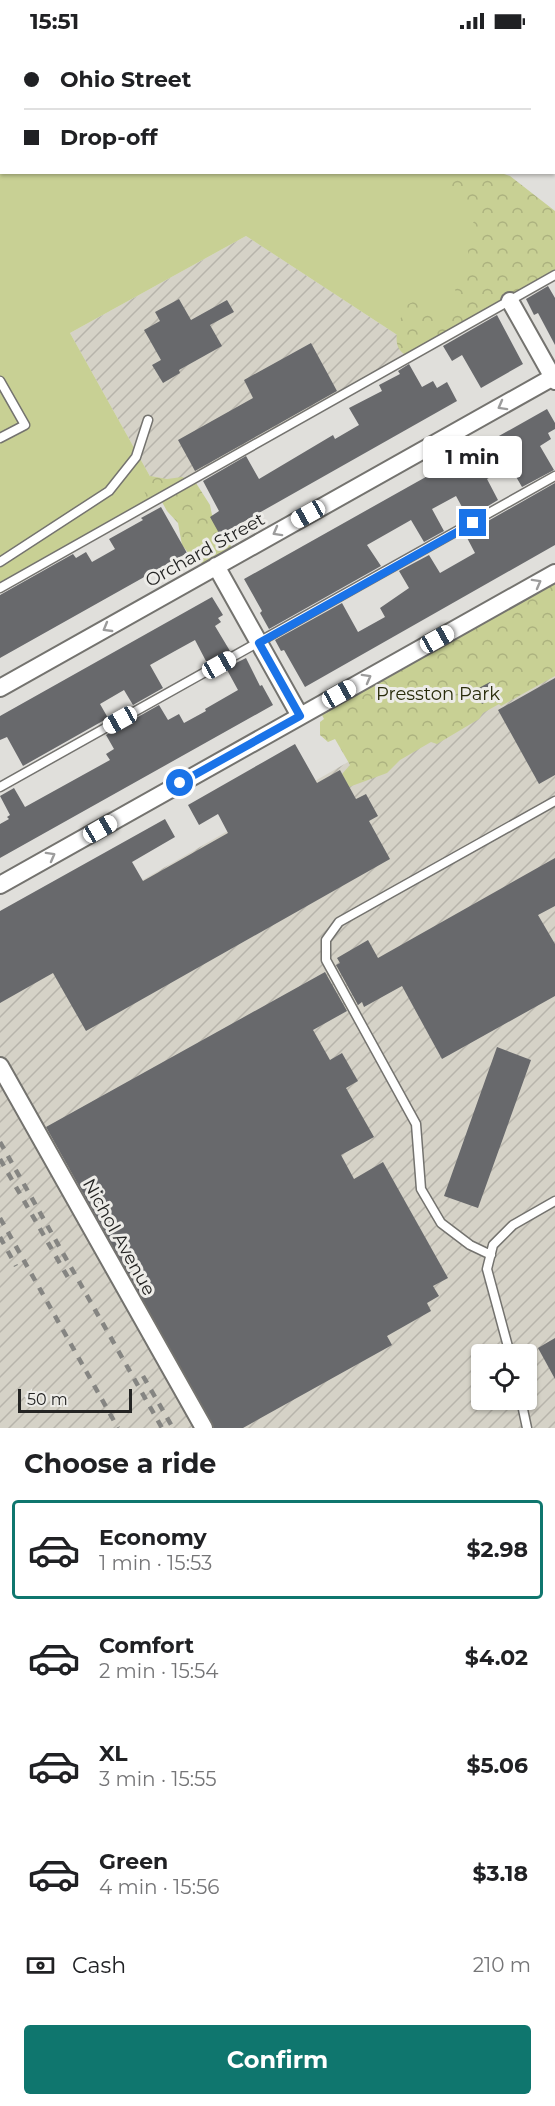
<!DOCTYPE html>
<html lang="en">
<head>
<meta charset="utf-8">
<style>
	body { margin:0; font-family:Montserrat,sans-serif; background:#f6f6f6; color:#202124; height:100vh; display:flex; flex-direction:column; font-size:22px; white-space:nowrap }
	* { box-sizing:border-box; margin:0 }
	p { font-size:20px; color:#757577 }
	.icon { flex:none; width:33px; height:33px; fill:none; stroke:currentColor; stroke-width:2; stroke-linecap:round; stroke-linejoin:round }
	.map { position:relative; height:1386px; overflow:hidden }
	.details { display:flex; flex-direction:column; background:#fff; flex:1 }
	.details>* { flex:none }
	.guide { position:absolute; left:0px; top:0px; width:555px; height:132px; box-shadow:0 2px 4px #0004; display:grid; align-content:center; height:132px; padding:0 24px; background:#fff }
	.buttons { position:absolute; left:471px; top:1302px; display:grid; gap:12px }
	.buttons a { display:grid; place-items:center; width:66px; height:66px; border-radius:6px; background:#fff; box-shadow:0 2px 4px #0004; font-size:30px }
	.scale { position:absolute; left:18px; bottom:15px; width:114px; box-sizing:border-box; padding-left:6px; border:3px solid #242423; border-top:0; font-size:16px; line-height:21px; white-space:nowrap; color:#242423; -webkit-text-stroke:4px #edece8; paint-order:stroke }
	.end { position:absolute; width:27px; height:27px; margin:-14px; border:8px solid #1a73e8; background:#fff; box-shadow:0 0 0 3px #fff }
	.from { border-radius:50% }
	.bubble { position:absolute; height:42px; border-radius:6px; background:#fff; box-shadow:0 2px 4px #0004; font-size:20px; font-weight:700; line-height:42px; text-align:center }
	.car { position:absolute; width:18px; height:36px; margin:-18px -9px; border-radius:8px; box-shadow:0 0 4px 2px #0007; background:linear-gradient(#fff 24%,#345 0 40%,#fff 0 76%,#345 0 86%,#fff 0) }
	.guide b { display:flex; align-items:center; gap:21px; height:57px; font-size:22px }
	.guide b+b { border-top:2px solid #e0e0e0 }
	.guide i { width:15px; height:15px; background:#202124 }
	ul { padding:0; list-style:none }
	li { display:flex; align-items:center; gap:18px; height:99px; margin:0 12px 9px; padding:0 12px; border:3px solid transparent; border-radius:6px }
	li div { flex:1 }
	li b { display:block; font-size:22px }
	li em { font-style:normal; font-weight:700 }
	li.active { border-color:#0f766e }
	li>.icon { width:54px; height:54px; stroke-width:1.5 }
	h2 { padding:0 24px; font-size:27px; line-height:72px }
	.pay { display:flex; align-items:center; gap:15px; height:66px; padding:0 24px; font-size:22px }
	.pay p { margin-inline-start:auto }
	.button { display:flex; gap:12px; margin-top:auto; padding:12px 24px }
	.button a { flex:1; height:69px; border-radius:6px; background:#0f766e; color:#fff; font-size:24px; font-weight:700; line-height:69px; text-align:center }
	.status { display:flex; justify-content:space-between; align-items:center; height:42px; padding:0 30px; background:#fff; direction:ltr }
	.status svg { height:16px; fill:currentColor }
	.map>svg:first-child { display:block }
	.industrial { fill:url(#industrial-furrows); fill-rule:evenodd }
	.grass { fill:#c8d094 }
	.forest { fill:url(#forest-crowns) }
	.building { fill:#68696c }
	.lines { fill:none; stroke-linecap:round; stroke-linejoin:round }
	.lane-casing { stroke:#74736f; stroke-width:11 }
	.street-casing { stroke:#74736f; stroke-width:20 }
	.lane { stroke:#fff; stroke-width:8 }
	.street { stroke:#fff; stroke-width:16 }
	.rail { stroke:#858582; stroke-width:4.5; stroke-dasharray:8 8; stroke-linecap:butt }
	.oneway { stroke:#9c9c9c }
	.route { stroke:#1a73e8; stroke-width:8 }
	.labels { text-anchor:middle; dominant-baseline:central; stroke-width:6; stroke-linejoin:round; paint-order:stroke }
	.street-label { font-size:18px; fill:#242423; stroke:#edece8 }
	.park-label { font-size:18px; fill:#292c0b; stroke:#edece8 }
</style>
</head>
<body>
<div class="status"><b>15:51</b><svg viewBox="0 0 49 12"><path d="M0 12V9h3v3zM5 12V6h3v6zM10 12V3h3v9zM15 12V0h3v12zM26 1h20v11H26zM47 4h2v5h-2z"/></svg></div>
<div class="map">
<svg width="555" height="1386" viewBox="0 0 555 1386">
	<defs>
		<pattern id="industrial-furrows" width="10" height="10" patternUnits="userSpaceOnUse" patternTransform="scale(1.5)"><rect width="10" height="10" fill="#d5d2c7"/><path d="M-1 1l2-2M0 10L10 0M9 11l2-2" fill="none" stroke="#b7b4ab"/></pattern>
		<pattern id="forest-crowns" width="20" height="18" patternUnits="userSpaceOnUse" patternTransform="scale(1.5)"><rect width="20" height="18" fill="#c8d094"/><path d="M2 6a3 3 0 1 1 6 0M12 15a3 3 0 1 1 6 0" fill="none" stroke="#acb27f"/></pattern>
	</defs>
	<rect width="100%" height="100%" fill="#e0dfdb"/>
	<!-- industrial -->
	<path class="industrial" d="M246,194L411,302L417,311L161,454L70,291Z
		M555,630V1386H0V920L348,720ZM482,1312H526V1358H482Z"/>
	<!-- grass -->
	<path class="grass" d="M0,0H529L532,1L2,2V130L482,131L555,233L411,302L246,194L70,291L161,454L0,546Z"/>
	<!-- forest -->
	<path class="forest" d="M421,131H501L510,134L555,169V231L409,315C387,305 400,283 404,264L422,256L439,268L456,264L455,243L470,221L465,191L480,172L462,154Z
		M150,434L167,437L182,435L196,441L210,463L212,473C231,485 234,493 229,515L210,525L193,517L182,503L178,481L167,469L162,460L146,455L143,443Z
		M555,541V634L501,664L499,662L483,671L479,677L437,702L431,700L400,718L387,731L349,745L342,732L350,723L335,697L328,700L320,693V680L324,677L322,673L331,668L332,657L385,635L386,637Z"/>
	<!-- building -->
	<path class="building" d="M548,244L555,256V303L538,271L534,273L526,257Z
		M179,257L191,278L227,258L234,270L210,283L222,304L179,328L180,331L163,341L152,323L161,318L144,288L160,279L155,270Z
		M497,273L523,322L481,346L462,313L452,319L443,304Z
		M311,301L337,349L195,429L178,398L253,356L244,338Z
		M409,322L422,345L433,339L437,346L447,340L457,359L220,493L210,475L219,469L203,439L246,414L259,437L333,393L335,397L359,383L349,366L382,349L379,343L400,332L398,329Z
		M547,367L555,381V387L548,391L551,397L540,404L554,428L522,445L511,426L501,429L487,437L498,458L468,476L456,454L432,467L444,489L424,500L411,478L367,503L381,524L269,587L260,571L262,569L244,537Z
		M555,441V503L305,645L284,608L281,609L275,598L342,561L358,590L385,575L380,566L409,546L399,529L429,513L440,531L475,511L465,492Z
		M161,465L187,511L0,616V553L73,512L76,516L86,510L92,520L115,507L109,497L143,478L141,476Z
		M212,555L223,573L218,576L221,580L215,584L230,609L207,621L195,598L175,609L150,623L163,646L133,663L124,648L100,662L108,676L23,724L7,695L0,698V674Z
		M246,616L260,644L262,643L273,663L0,816V782L9,777L7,775L10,773L0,754L14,746L25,765L110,718L106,712L114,707L106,693L159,663L168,678L179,672L184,681L206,669L205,667L238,648L226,626Z
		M555,636V733L539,742L498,668Z
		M490,640L497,654L482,662L475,648Z
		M295,702L317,741L340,728L356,757L366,752L378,774L369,779L390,817L86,989L53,931L0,961V869L165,777L175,795L132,820L143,839L228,791L218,772L199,783L188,763Z
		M555,816V864L538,873L555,902V954L442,1017L402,944L364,965L362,960L358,963L336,923L340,921L337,916L368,898L378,916Z
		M325,930L347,969L313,988L330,1018L342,1011L358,1039L346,1046L374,1095L341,1113L354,1137L383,1120L448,1236L433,1244L439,1254L427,1261L431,1269L387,1294L392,1303L243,1386H214L46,1085Z
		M497,1005L531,1018L478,1166L444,1154Z
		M555,1296V1337L538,1306Z"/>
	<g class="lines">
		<defs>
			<path id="lane" d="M0,339L25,383L0,396
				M0,520L109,449L136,415L148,378
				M0,546L555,233
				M0,745L555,434
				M491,1213L470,1203L441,1181L421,1147L416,1082L326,918V898L339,880L555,759
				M510,1312L487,1227L493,1203L513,1183L555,1159
				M521,1358L527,1386"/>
			<path id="street" d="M510,259L555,339
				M216,524L300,674
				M0,646L555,334
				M0,843L555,531
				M0,1024L204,1386"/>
		</defs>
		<!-- lane casing -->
		<use href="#lane" class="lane-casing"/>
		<!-- street casing -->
		<use href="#street" class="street-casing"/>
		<!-- lane -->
		<use href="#lane" class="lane"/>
		<!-- street -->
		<use href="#street" class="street"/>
		<!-- rail -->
		<path class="rail" d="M377,0L380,2
			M554,107L555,108
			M0,1100L162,1386
			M0,1117L70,1239
			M0,1176L118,1386
			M0,1195L16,1224
			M143,1334L173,1386"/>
	</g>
	<!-- one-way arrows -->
	<defs><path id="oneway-chevron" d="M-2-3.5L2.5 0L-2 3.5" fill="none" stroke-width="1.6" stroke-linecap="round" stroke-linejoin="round" transform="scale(1.5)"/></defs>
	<g class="oneway">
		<use href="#oneway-chevron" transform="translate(502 364) rotate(151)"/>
		<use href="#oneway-chevron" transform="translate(277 490) rotate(151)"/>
		<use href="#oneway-chevron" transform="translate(537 541) rotate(-29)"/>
		<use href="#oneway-chevron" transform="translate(107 586) rotate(150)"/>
		<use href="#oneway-chevron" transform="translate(367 636) rotate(-29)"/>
		<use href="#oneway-chevron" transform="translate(51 814) rotate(-29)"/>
	</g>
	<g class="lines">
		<!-- route -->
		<path class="route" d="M180,741L300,674L259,601L473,481"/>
	</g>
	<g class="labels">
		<!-- street labels -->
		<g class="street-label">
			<text transform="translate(205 508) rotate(-29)">Orchard Street</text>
			<text transform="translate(119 1195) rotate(61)">Nichol Avenue</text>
		</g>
		<!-- park labels -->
		<g class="park-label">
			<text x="438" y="652">Presston Park</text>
		</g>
	</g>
</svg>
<div class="buttons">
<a><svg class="icon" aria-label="locate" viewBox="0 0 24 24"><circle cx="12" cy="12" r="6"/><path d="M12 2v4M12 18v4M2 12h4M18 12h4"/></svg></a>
</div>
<div class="scale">50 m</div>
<i class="end from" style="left:180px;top:741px"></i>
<i class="end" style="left:473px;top:481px"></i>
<div class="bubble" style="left:423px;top:394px;width:99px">1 min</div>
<i class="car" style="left:308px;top:472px;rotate:241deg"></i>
<i class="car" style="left:437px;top:597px;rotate:61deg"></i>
<i class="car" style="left:219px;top:623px;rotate:61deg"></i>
<i class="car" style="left:339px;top:652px;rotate:61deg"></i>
<i class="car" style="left:120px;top:678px;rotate:241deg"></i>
<i class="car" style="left:100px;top:787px;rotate:60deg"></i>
<div class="guide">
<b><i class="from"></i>Ohio Street</b>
<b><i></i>Drop-off</b>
</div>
</div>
<section class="details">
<h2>Choose a ride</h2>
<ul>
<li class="active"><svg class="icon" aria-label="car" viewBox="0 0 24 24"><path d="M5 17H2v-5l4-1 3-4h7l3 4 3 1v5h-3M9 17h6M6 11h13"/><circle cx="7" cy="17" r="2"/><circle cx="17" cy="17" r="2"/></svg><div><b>Economy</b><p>1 min · 15:53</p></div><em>$2.98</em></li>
<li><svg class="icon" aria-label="car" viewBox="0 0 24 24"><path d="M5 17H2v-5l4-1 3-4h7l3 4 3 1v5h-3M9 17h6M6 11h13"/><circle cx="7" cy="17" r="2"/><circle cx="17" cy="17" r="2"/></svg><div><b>Comfort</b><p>2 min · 15:54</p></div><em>$4.02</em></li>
<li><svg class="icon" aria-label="car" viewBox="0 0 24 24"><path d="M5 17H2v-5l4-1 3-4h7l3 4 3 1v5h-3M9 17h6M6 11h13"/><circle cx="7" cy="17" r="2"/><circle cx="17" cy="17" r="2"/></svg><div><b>XL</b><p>3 min · 15:55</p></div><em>$5.06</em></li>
<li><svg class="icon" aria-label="car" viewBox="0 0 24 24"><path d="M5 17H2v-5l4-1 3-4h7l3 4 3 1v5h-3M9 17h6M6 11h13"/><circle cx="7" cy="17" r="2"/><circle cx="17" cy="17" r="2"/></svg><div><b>Green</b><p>4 min · 15:56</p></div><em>$3.18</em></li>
</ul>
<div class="pay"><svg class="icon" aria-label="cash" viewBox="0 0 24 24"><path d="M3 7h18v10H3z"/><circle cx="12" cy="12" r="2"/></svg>Cash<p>210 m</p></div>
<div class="button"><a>Confirm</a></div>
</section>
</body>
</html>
